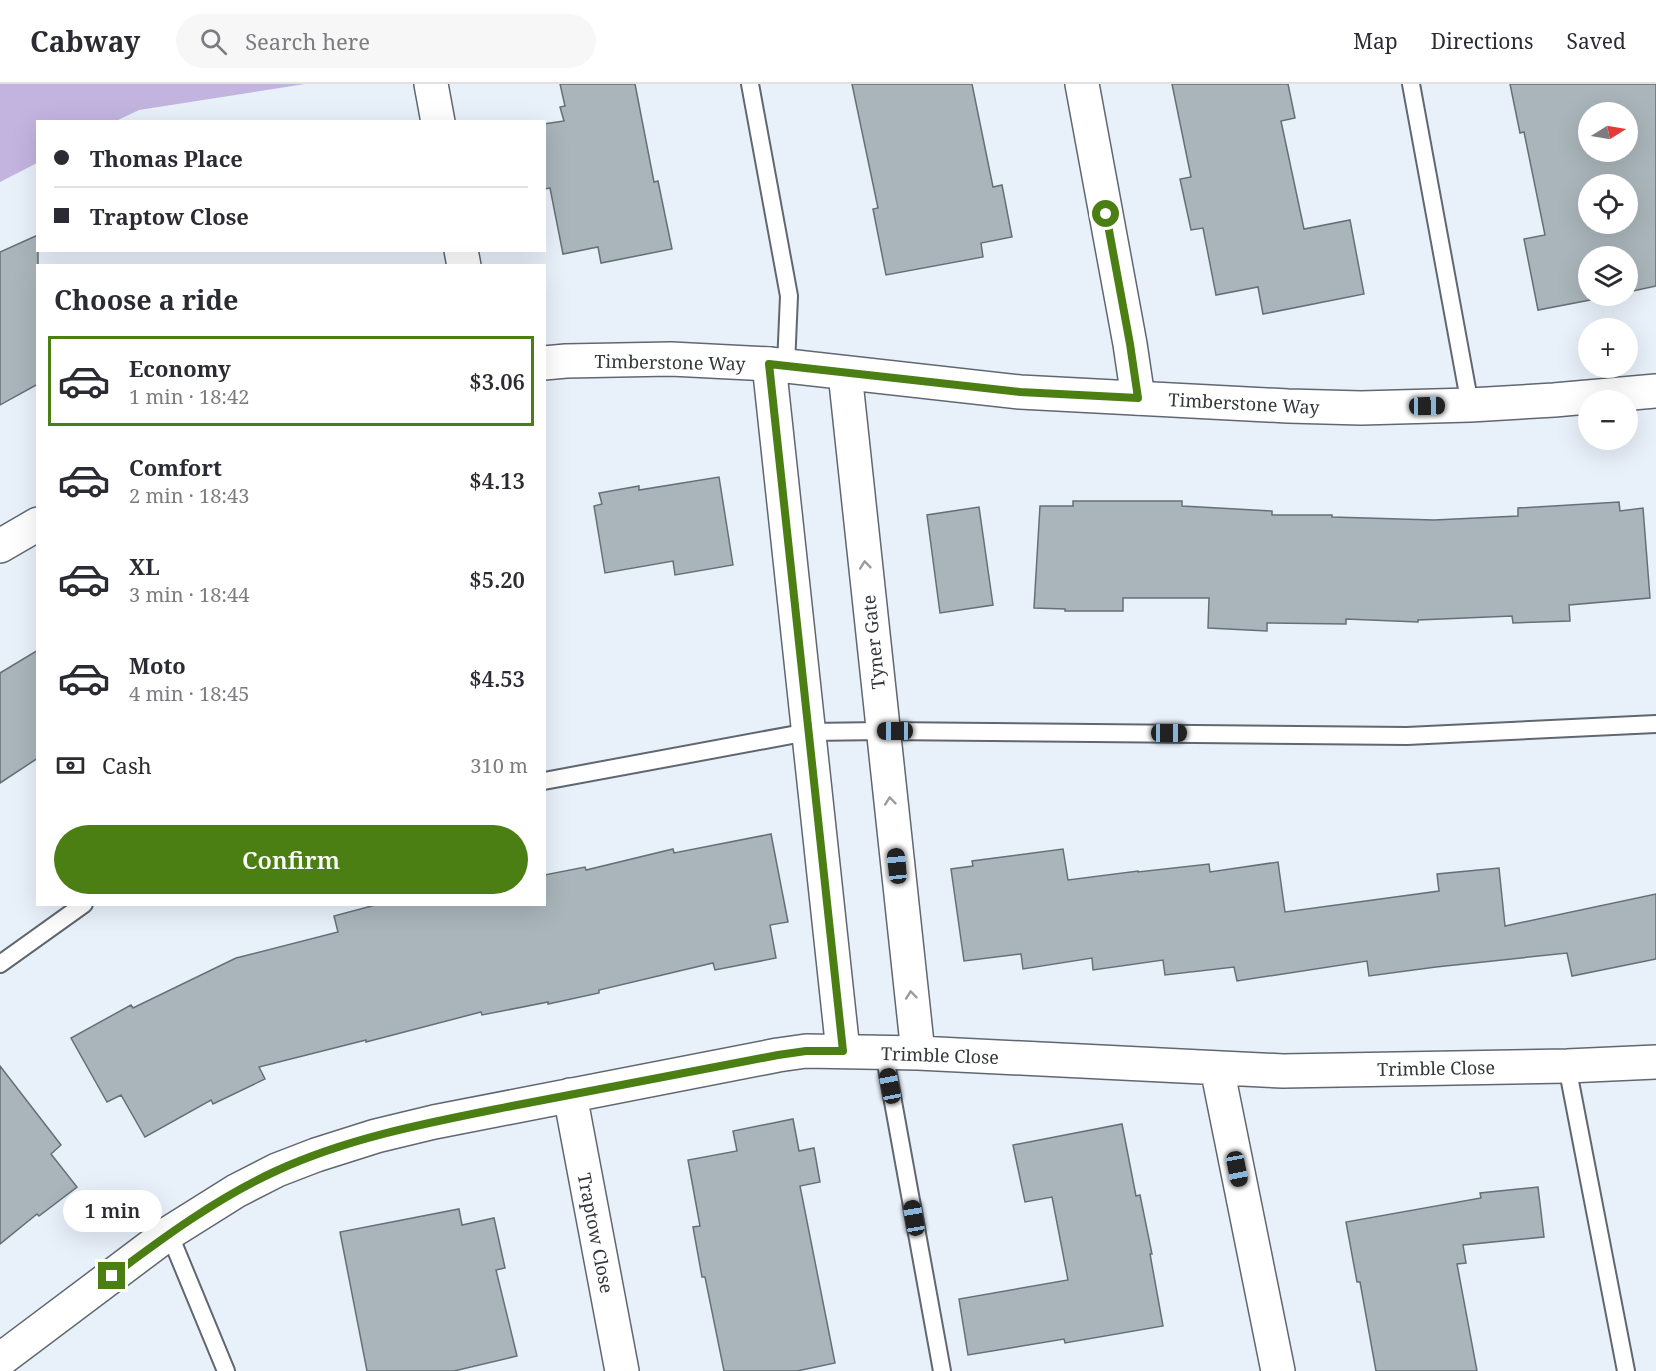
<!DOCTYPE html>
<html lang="en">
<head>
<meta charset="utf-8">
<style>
	body { margin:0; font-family:"Noto Serif",serif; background:#f7f7f7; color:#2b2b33; height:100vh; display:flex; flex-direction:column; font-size:22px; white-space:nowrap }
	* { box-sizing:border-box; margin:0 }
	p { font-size:20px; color:#7c7c81 }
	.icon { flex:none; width:33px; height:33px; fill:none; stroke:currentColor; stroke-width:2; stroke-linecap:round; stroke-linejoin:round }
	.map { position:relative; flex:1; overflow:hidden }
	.side { position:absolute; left:36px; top:180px; width:510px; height:642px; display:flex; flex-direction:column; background:#fff; border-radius:0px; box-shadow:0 6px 24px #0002 }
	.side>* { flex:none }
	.banner { position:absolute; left:36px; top:36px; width:510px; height:132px; border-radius:0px; box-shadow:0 6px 24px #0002; display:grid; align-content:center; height:132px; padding:0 18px; background:#fff }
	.needle { width:39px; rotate:79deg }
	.fabs { position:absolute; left:1578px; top:18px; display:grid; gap:12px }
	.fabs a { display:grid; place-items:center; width:60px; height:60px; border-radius:50%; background:#fff; box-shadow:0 6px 24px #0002; font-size:30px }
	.end { position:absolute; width:27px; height:27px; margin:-14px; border:8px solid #4b7f13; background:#fff; box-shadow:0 0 0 3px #fff }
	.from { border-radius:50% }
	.bubble { position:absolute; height:42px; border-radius:21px; background:#fff; box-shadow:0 6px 24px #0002; font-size:20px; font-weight:600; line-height:42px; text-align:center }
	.car { position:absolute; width:18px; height:36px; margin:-18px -9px; border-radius:8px; box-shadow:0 0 4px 2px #0007; background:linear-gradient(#222 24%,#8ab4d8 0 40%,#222 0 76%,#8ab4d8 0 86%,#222 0) }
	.banner b { display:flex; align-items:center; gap:21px; height:57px; font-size:22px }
	.banner b+b { border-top:2px solid #e1e1e2 }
	.banner i { width:15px; height:15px; background:#2b2b33 }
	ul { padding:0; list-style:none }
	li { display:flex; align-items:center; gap:18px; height:90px; margin:0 12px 9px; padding:0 6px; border:3px solid transparent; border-radius:0px }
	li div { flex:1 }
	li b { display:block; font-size:22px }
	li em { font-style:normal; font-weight:600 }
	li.on { border-color:#4b7f13 }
	li>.icon { width:54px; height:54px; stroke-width:1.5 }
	h2 { padding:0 18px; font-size:27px; line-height:72px }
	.pay { display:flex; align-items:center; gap:15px; height:66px; padding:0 18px; font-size:22px }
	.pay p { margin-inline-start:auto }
	.button { display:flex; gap:12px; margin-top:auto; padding:12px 18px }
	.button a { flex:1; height:69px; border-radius:36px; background:#4b7f13; color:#fff; font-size:24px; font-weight:600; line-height:69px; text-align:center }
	header { display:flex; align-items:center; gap:36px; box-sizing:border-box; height:84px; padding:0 30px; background:#fff; border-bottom:2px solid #e1e1e2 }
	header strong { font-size:28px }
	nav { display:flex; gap:33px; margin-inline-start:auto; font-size:21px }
	.search { width:420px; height:54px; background:#f7f7f7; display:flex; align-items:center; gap:15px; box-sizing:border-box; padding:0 21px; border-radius:33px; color:#7c7c81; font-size:22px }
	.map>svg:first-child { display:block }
	.green { fill:#c2b4df }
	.building { fill:#a9b5ba; stroke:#657076; stroke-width:1.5; fill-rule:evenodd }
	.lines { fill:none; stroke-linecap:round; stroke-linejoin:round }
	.lane-casing { stroke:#60676f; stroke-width:20 }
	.street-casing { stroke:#60676f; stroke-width:36 }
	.secondary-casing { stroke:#60676f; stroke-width:36 }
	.lane { stroke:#fff; stroke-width:16 }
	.street { stroke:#fff; stroke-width:33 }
	.secondary { stroke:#fff; stroke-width:33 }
	.oneway { stroke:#9a9b9d }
	.route { stroke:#4b7f13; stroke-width:8 }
	.labels { text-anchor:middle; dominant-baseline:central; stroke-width:4.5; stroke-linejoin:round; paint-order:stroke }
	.street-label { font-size:18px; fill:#34373b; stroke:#fff }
</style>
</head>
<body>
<header>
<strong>Cabway</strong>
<div class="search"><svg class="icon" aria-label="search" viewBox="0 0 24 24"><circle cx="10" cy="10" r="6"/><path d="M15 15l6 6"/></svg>Search here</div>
<nav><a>Map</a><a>Directions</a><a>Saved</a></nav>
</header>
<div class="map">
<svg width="1656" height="1287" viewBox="0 0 1656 1287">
	<rect width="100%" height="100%" fill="#e8f0fa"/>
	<!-- green -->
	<path class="green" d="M0,0H305L139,26L116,37L38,38L37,79L0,98Z"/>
	<!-- building -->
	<path class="building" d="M560,0H635L654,98L658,97L672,165L601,179L598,163L563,170L550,104L544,105V40L564,37L560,23L565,22Z
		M852,0H972L993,103L1002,101L1012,153L981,159L983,173L886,191L873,125L878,124Z
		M1172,0H1288L1295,34L1281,37L1304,145L1350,136L1364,210L1263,230L1258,203L1216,211L1203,144L1191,146L1180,95L1191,93Z
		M1510,0H1656V202L1628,208V172H1588V212H1611L1538,226L1524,155L1545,151L1524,48L1520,49ZM1588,28H1628V68H1588ZM1588,100H1628V140H1588Z
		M38,151V300L0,321V168Z
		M719,393L733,481L675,491L673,477L605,489L594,422L602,420L599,409L639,402V406Z
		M1073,417H1182V422L1272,427V431H1332V433L1434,436L1518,432V424L1619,418L1620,427L1643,424L1650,514L1569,521L1570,537L1513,539L1512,532L1418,536V538L1346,535V540L1267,539V547L1208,544L1209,514H1123V527H1065V525L1034,524L1040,422H1073Z
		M979,423L993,521L940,529L927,431Z
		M38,566V674L0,699V589Z
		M771,750L788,838L770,841L776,874L715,886L713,879L599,906V909L548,920V918L482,931L481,928L366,958V956L259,983L265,995L213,1020L211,1016L145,1053L121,1011L107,1018L71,954L131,921L133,924L236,874L338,848L334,832L379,820H544V791L585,783L586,786L673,765L674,769Z
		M1063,765L1068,796L1138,787V788L1209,780L1210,788L1278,778L1285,828L1439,807L1437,790L1499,784L1505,842L1656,810V875L1572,892L1567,869L1436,883L1369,892L1367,877L1237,897L1234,883L1165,891L1163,876L1093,886L1092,874L1023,885L1021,870L964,877L951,785L973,782L972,777Z
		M0,982L61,1061L51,1070L77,1103L39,1132L37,1130L0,1160Z
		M793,1035L799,1067L814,1064L820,1098L800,1102L835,1279L797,1287H724L705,1193H702L693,1143L700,1142L688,1076L737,1067L733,1047Z
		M1122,1040L1136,1112L1140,1111L1152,1170H1150L1163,1242L1065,1259L1064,1255L968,1271L959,1215L1068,1196L1052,1113L1025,1118L1013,1061Z
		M1538,1103L1544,1153L1463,1161L1466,1179L1457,1180L1477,1287H1376L1360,1198H1357L1346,1138L1481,1114L1480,1109Z
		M459,1125L462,1141L494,1134L505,1184L496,1186L517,1272L454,1287H367L340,1148Z"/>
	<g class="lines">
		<defs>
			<path id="lane" d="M750,0L789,212L786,281
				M1411,0L1470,321
				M544,697L808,648L883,647L1407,652L1656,640
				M0,880L84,820
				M884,968L942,1287
				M1567,982L1626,1287
				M169,1149L226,1287"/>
			<path id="street" d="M431,0L438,38
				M1082,0L1130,260L1138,314
				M461,166L464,182
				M769,280L843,967
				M845,289L918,969
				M1217,984L1278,1287
				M570,1011L622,1287
				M0,1276L169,1149L236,1107L277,1086L316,1071L376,1052L434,1038L778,971L806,967L918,969L1283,987L1567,982L1656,978"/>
			<path id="secondary" d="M544,279L566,277L671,275L769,280L1020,308L1288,322L1361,324L1470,321L1554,316L1656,307
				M0,462L38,440"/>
		</defs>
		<!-- lane casing -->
		<use href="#lane" class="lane-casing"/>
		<!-- street casing -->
		<use href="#street" class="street-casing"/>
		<!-- secondary casing -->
		<use href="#secondary" class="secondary-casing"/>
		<!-- lane -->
		<use href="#lane" class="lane"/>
		<!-- street -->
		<use href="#street" class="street"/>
		<!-- secondary -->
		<use href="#secondary" class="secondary"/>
	</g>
	<!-- one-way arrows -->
	<defs><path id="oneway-chevron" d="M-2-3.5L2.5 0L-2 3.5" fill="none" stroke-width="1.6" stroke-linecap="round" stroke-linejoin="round" transform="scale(1.5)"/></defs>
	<g class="oneway">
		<use href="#oneway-chevron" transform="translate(865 481) rotate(-96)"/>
		<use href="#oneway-chevron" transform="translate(890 717) rotate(-96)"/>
		<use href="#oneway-chevron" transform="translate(911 911) rotate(-96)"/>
	</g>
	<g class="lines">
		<!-- route -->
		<path class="route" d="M112,1192C164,1153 217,1114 276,1087C350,1053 432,1038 512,1022C600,1005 689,988 778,971L806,967H843L769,280L1020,308L1138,314L1130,260L1106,130"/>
	</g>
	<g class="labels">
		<!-- street labels -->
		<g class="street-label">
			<text transform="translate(670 278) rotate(1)">Timberstone Way</text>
			<text transform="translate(1244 319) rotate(3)">Timberstone Way</text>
			<text transform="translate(873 558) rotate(-96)">Tyner Gate</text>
			<text transform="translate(940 971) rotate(2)">Trimble Close</text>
			<text transform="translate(1436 984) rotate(-1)">Trimble Close</text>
			<text transform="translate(596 1149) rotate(79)">Traptow Close</text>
		</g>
	</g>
</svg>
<div class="fabs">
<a><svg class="needle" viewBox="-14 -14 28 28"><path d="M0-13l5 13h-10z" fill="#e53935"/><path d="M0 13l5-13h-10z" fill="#7c7c81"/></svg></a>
<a><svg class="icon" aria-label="locate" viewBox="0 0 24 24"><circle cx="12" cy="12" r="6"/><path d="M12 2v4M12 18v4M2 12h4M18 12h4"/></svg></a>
<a><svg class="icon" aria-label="layers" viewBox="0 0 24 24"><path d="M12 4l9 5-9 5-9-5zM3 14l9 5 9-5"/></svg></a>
<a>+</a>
<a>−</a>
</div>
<i class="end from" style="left:1106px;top:130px"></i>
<i class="end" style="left:112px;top:1192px"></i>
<div class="bubble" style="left:63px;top:1106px;width:99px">1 min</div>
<i class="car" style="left:1427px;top:322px;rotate:89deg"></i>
<i class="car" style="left:895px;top:647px;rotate:270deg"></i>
<i class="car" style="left:1169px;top:649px;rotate:90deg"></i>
<i class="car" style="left:897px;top:782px;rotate:354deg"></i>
<i class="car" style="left:890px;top:1002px;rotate:349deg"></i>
<i class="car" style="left:1237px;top:1085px;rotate:169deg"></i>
<i class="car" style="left:914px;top:1134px;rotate:350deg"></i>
<div class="banner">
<b><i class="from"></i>Thomas Place</b>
<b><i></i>Traptow Close</b>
</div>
<section class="side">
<h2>Choose a ride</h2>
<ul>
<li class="on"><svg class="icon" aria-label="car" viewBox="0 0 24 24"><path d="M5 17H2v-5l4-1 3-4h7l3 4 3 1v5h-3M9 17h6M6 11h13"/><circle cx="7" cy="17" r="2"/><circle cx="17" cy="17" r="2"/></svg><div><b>Economy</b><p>1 min · 18:42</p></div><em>$3.06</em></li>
<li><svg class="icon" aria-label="car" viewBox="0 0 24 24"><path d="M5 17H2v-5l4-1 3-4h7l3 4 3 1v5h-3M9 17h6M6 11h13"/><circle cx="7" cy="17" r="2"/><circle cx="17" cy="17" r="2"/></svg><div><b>Comfort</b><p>2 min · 18:43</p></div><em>$4.13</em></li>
<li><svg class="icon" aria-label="car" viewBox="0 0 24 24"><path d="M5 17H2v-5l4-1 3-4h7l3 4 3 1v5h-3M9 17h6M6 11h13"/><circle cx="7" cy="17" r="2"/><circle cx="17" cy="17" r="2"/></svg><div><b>XL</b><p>3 min · 18:44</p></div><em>$5.20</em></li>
<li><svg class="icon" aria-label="car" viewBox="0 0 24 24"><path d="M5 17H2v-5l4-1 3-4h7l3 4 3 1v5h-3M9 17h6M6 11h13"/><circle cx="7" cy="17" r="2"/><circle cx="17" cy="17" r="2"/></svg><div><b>Moto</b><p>4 min · 18:45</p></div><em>$4.53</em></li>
</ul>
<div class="pay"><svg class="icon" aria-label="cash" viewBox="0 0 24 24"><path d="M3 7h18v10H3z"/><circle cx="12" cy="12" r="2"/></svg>Cash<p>310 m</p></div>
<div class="button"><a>Confirm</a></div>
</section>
</div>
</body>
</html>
